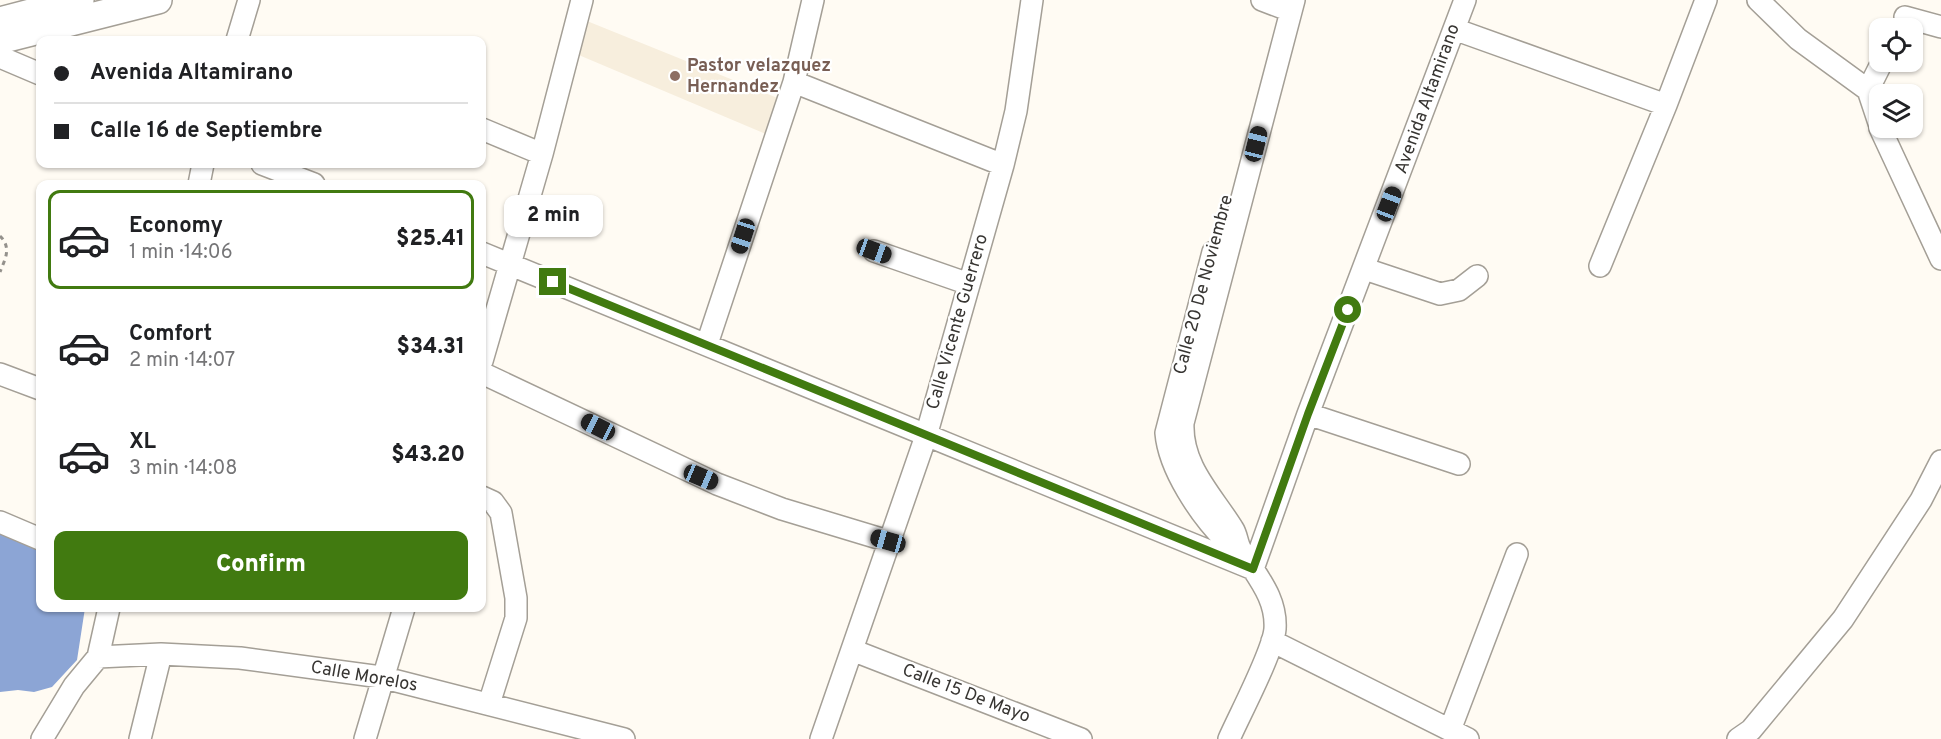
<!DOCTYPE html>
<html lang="en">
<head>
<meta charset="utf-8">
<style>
	body { margin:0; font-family:Overpass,sans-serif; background:#f6f6f6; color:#202124; height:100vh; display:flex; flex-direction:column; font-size:22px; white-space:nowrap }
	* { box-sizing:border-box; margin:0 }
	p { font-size:20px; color:#757577 }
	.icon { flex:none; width:33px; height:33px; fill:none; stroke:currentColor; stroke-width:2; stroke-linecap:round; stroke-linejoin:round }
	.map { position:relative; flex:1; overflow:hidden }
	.panel { position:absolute; left:36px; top:180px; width:450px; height:432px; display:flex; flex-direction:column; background:#fff; border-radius:12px; box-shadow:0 2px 4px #0004 }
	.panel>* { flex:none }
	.hud { position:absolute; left:36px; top:36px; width:450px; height:132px; border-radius:12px; box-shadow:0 2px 4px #0004; display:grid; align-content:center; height:132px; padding:0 18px; background:#fff }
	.fabs { position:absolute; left:1869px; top:18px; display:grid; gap:12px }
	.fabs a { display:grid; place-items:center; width:54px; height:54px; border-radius:12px; background:#fff; box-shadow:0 2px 4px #0004; font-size:30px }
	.end { position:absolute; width:27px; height:27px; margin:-14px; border:8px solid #417a10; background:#fff; box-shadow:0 0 0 3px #fff }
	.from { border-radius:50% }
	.bubble { position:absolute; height:42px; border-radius:12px; background:#fff; box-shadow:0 2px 4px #0004; font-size:20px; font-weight:800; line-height:42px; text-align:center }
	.car { position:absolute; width:18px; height:36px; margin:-18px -9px; border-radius:8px; box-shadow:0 0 4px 2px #0007; background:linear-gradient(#222 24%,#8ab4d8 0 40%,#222 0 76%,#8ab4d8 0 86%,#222 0) }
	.hud b { display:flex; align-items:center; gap:21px; height:57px; font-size:22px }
	.hud b+b { border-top:2px solid #e0e0e0 }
	.hud i { width:15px; height:15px; background:#202124 }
	ul { padding:10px 0 0; list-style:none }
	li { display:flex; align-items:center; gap:18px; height:99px; margin:0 12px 9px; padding:0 6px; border:3px solid transparent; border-radius:12px }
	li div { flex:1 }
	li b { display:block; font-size:22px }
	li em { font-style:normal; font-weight:800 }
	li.selected { border-color:#417a10 }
	li>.icon { width:54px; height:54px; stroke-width:1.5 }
	.action { display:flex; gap:12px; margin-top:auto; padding:12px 18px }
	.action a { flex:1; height:69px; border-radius:12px; background:#417a10; color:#fff; font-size:24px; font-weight:800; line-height:69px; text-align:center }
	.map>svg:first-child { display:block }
	.built { fill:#f7eedd }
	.water { fill:#8ca5d5 }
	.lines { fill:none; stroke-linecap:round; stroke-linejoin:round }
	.minor-casing { stroke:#a49f96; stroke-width:24 }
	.major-casing { stroke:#a49f96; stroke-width:30 }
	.path { stroke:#94918c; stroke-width:3; stroke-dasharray:4.5 4.5; stroke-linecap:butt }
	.minor { stroke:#fff; stroke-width:21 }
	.major { stroke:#fff; stroke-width:27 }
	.route { stroke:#417a10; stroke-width:8 }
	.education-dot { fill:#8d6e63; stroke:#fff; stroke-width:2 }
	.labels { text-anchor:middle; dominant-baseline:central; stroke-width:4.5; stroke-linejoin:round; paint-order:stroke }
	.education-label { font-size:18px; font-weight:bold; fill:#785e54; stroke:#fff; text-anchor:start }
	.street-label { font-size:18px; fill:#373532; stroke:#fff }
</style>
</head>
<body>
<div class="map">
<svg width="1941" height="739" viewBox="0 0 1941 739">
	<rect width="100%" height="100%" fill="#fffbf3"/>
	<!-- built -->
	<path class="built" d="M582,19L780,99L768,135L574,53Z"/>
	<!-- water -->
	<path class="water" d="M0,529L40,547V608H85L77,660L52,687L34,692L18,690L0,692Z"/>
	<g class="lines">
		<defs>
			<path id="minor" d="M1262,0L1291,11
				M1758,0L1798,39L1868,90L1880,126
				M1905,17L1941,27
				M1454,29L1666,105
				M237,40L249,0
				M0,57L40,74
				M794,82L1003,165
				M1868,90L1882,62
				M1880,128L1941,259
				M482,129L542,154
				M262,164L314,184
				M199,184L203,164
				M874,251L969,284
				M1213,252L1166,433C1169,469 1200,515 1226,541
				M482,253L1253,569L1308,414L1465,0
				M1600,266L1666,105L1706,0
				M1365,269L1440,294L1459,290L1477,276
				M707,344L794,82L813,0
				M482,361L542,154L582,0
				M482,373L717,484L782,509L888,541
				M0,374L40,389
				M1308,414L1459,464
				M482,497L493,502L501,513L516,598V618L489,704
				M0,522L40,539
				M1272,641L1468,739
				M852,650L1081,739
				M98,657L161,654L240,658L381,677L624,739
				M1450,730L1517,554
				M42,739L74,686L98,657L109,608
				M140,739L161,654
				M365,739L404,608
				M821,739L926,436L1003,165L1016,111L1032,0
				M1229,739C1240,714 1273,652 1275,629C1277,597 1256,576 1241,550C1237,544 1237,535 1233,529C1212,495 1181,466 1183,423L1294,0
				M1738,739L1751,730L1843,619L1921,500L1941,461"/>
			<path id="major" d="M0,21L80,0
				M0,40L158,0"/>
		</defs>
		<!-- minor casing -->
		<use href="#minor" class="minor-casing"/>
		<!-- major casing -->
		<use href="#major" class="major-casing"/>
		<!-- path -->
		<path class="path" d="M0,236C12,248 5,259 0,272"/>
		<!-- minor -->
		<use href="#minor" class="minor"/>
		<!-- major -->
		<use href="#major" class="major"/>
	</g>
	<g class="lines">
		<!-- route -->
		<path class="route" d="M553,282L1253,569L1308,414L1348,310"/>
	</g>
	<!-- markers -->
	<circle class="education-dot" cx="675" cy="76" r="6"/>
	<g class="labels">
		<!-- education labels -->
		<g class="education-label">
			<text x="687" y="66">Pastor velazquez<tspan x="687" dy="21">Hernandez</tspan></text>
		</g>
		<!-- street labels -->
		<g class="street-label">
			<text transform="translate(1428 99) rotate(-70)">Avenida Altamirano</text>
			<text transform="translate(1204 285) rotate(-75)">Calle 20 De Noviembre</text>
			<text transform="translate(958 322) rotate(-74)">Calle Vicente Guerrero</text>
			<text transform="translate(364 677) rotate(10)">Calle Morelos</text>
			<text transform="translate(966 694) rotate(21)">Calle 15 De Mayo</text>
		</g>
	</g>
</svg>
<div class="fabs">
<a><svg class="icon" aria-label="locate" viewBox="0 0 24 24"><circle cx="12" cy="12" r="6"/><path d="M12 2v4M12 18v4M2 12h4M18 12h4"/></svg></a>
<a><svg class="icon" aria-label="layers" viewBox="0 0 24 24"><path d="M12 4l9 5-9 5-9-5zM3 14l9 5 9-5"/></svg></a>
</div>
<i class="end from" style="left:1348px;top:310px"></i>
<i class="end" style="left:553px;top:282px"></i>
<div class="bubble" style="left:504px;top:195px;width:99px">2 min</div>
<i class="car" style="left:1256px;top:144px;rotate:14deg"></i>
<i class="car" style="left:1389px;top:204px;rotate:21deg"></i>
<i class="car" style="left:743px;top:236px;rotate:198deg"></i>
<i class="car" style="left:874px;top:251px;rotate:110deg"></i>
<i class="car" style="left:598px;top:427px;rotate:297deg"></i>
<i class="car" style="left:701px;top:477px;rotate:113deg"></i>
<i class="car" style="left:888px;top:541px;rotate:286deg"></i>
<div class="hud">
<b><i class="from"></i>Avenida Altamirano</b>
<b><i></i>Calle 16 de Septiembre</b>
</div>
<section class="panel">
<ul>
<li class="selected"><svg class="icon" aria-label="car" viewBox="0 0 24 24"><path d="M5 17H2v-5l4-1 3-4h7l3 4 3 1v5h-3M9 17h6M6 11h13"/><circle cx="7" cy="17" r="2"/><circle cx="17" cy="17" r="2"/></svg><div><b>Economy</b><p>1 min · 14:06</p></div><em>$25.41</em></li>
<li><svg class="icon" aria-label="car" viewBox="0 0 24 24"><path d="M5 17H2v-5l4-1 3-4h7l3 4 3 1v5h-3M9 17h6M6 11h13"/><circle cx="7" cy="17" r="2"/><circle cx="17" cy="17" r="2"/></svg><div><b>Comfort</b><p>2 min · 14:07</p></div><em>$34.31</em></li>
<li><svg class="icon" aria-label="car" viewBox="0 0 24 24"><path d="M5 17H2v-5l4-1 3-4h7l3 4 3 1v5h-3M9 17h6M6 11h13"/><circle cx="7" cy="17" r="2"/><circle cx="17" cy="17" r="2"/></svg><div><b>XL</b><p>3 min · 14:08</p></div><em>$43.20</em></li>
</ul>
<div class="action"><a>Confirm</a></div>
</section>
</div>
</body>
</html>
